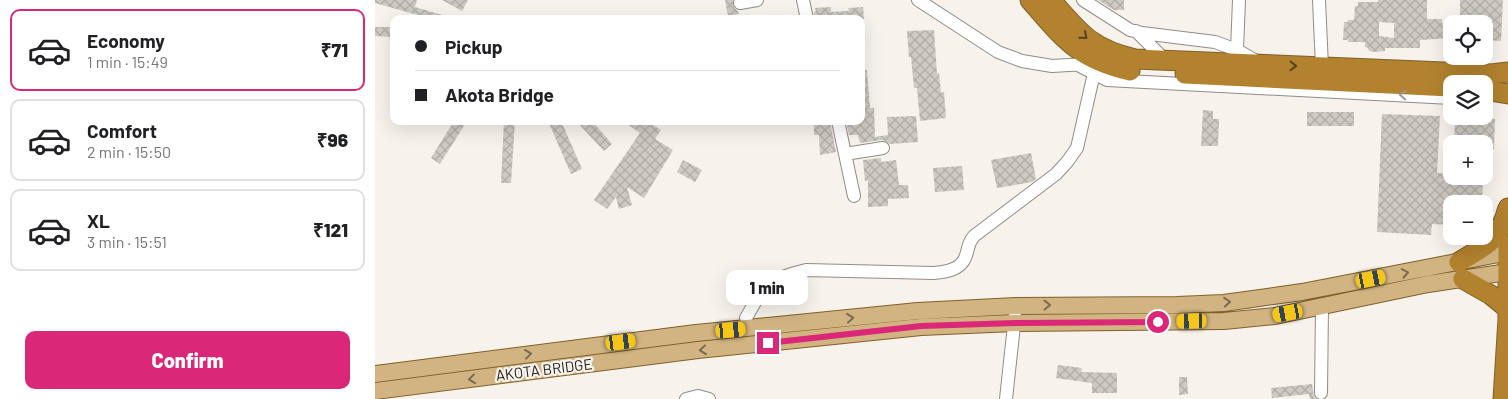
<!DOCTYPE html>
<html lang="en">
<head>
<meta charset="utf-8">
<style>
	body { margin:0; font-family:Barlow,sans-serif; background:#f6f6f6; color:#202124; height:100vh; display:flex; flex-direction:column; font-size:19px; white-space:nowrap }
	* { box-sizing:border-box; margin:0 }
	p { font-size:16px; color:#757577 }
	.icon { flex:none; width:28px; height:28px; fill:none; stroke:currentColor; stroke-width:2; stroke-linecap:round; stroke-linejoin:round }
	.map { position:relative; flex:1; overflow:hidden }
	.side { display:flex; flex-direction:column; background:#fff; width:375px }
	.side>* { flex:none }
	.banner { position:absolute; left:15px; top:15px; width:475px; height:110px; border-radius:10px; box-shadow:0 5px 20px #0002; display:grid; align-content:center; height:110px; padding:0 25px; background:#fff }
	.fabs { position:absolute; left:1068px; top:15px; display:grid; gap:10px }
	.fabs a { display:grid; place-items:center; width:50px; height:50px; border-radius:10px; background:#fff; box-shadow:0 5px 20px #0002; font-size:25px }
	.end { position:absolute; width:22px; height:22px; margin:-11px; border:6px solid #db2777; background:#fff; box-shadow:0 0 0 2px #fff }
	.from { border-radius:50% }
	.bubble { position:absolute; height:35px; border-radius:10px; background:#fff; box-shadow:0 5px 20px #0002; font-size:16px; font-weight:800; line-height:35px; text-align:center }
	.car { position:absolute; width:15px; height:30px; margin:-15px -8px; border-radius:6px; box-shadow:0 0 4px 1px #0007; background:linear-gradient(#f5c518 24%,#345 0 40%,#f5c518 0 76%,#345 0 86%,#f5c518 0) }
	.banner b { display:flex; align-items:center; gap:18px; height:48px; font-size:19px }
	.banner b+b { border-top:1px solid #e0e0e0 }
	.banner i { width:12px; height:12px; background:#202124 }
	ul { padding:9px 0 0; list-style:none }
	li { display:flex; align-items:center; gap:15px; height:82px; margin:0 10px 8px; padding:0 15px; border:2px solid #e0e0e0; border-radius:10px }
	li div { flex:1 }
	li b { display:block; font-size:19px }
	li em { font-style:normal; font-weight:800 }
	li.on { border-color:#db2777 }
	li>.icon { width:45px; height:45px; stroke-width:1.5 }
	.action { display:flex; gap:10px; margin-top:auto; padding:10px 25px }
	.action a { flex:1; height:58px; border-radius:10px; background:#db2777; color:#fff; font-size:20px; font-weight:800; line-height:58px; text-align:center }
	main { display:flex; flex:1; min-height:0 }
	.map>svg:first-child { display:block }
	.building { fill:url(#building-cross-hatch); fill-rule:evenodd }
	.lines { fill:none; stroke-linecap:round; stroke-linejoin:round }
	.minor-casing { stroke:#918c86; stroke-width:14 }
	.major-casing { stroke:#806028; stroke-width:18 }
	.highway-casing { stroke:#806028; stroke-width:21 }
	.minor { stroke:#fff; stroke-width:12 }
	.major { stroke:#d1b482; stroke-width:16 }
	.highway { stroke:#b2822e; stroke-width:19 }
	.oneway { stroke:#544224 }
	.oneway2 { stroke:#9c9b9a }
	.oneway3 { stroke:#7a6a50 }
	.route { stroke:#db2777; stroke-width:6 }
	.labels { text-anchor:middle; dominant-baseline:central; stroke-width:4.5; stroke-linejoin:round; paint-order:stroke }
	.street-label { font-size:15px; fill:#22201e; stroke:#f7f2eb }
</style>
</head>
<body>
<main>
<section class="side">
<ul>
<li class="on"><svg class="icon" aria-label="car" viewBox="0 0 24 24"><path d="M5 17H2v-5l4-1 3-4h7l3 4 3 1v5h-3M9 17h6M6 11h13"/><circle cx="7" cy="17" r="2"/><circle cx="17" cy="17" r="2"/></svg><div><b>Economy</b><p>1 min · 15:49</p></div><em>₹71</em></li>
<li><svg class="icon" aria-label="car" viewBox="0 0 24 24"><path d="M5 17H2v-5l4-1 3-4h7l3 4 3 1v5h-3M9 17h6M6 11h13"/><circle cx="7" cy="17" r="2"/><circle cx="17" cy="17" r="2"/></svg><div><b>Comfort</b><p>2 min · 15:50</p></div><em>₹96</em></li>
<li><svg class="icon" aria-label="car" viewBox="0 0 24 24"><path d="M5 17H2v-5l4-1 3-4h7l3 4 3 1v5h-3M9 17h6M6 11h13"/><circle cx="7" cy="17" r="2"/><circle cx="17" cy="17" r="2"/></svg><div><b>XL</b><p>3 min · 15:51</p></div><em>₹121</em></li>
</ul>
<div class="action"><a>Confirm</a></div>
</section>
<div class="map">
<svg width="1133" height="399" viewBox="0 0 1133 399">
	<defs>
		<pattern id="building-cross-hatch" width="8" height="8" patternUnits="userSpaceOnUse" patternTransform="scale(1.25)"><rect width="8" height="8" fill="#cec9c1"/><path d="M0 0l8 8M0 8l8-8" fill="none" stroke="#b1aca5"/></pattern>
	</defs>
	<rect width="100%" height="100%" fill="#f7f2eb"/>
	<!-- building -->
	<path class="building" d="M0,0H42L40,7L74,17V19H57L0,3Z
		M67,0H93L87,11Z
		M350,0H358L359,8L363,11L364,14L353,16Z
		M723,0H749V10H739Z
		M1003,0H1052V19H1067V23L1076,24V38L1045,40V48H1010V51L999,52L994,51L992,47H990V42H973V40H968L969,22H973V20H979L980,6H983V2H1003ZM1004,22L1019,23V38L1004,36Z
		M1085,0H1128L1126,41L1109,40V24H1085Z
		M456,7V12L474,11L473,8L488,7L489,19H440L439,12L441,11L440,8Z
		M0,27H19V37L0,36Z
		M559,30L562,74L564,73L566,93L569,92L571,118L545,121L542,88H539L536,57H534L532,31Z
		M486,70H492L495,108H499L500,137L513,135L512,117L541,116L543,142L515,144L511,141L507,140L485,143L483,135H474L471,121H486Z
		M828,110L838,111V119H844L843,146H826Z
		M932,112H979V126H932Z
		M1007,114L1065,116L1062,173L1076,174V176H1108L1107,204H1076V225L1057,224L1056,235L1002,232Z
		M1080,117L1120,119L1119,149L1109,148V144H1079Z
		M79,121H92L65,164L56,158Z
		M129,121H140L136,183H126Z
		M173,121H186L207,169L196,174Z
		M201,121H217L237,144L229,151Z
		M248,121H272L286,130L280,139L298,150L269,198L252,187L257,205L244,209L241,197L232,209L219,200L265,133Z
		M439,121H455L461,152L445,155L444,135H439Z
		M656,153L661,179L657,182L622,188L616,160Z
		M506,158V162L521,160L524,185H533L534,198L513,199V206L493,207V180L490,181L488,160Z
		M308,160L327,170L320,182L302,172Z
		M587,166L589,190L560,192L558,168Z
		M683,365L707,368L706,372L742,373V393H717V383L681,378Z
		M804,377H812L813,394L804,395Z
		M937,384L939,397L941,399H935L934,394L897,398L896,388Z"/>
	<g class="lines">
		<defs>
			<path id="minor" d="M428,0L432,19
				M543,0L623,52L647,61L677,66L711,64
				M708,0L755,30L767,33L840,42L862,50L883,62
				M944,0L947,67
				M365,3L382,0
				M761,31L791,61
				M862,50L864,0
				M703,65L732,80L1076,98
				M463,121L479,196
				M470,154L508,148
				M371,318C390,284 392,280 431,270L559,273C570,272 585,270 590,258C594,249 592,244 599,236L681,174L692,162L702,148L719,73
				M946,393L947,306
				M311,399L323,396L334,399
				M631,399L640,316"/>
			<path id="major" d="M0,374L321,333L543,311L641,306L802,305L849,303L927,292L1133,252
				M0,391L323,350L546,327L640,323L849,321L900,316L1053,284L1133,272"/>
			<path id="highway" d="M655,0C689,39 703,59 755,71
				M676,0C705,33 716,49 760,59L1117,74L1133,72
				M810,74L1076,87
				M1109,90L1133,94
				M1084,262C1113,244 1123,243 1133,208
				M1088,279L1116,295L1132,308
				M1128,399L1133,319V245"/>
		</defs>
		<!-- minor casing -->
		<use href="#minor" class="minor-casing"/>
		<!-- major casing -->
		<use href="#major" class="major-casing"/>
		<!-- highway casing -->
		<use href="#highway" class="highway-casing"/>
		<!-- minor -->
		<use href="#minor" class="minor"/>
		<!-- major -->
		<use href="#major" class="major"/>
		<!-- highway -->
		<use href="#highway" class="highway"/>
	</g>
	<!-- one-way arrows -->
	<defs><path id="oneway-chevron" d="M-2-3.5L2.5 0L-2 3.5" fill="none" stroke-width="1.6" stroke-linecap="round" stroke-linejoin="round" transform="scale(1.25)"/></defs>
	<g class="oneway">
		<use href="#oneway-chevron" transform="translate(709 36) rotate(41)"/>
		<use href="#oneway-chevron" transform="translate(918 66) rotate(2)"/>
	</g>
	<use class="oneway2" href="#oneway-chevron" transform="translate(1028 95) rotate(-177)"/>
	<g class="oneway3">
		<use href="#oneway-chevron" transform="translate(1030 273) rotate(-11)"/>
		<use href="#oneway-chevron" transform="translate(852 302) rotate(-5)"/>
		<use href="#oneway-chevron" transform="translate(672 305) rotate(-1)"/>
		<use href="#oneway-chevron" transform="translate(475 318) rotate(-6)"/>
		<use href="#oneway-chevron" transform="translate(328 350) rotate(174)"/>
		<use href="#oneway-chevron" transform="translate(153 354) rotate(-7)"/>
		<use href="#oneway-chevron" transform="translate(97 379) rotate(173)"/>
	</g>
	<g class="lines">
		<!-- route -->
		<path class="route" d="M393,343L546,326L640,323L783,322"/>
	</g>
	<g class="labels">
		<!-- street labels -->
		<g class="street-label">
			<text transform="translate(169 369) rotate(-7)">AKOTA BRIDGE</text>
		</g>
	</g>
</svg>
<div class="fabs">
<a><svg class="icon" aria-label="locate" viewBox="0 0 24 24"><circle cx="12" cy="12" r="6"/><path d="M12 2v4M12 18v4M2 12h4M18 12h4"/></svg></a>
<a><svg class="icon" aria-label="layers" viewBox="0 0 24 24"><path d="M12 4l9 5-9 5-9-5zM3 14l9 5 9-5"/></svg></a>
<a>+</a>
<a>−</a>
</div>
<i class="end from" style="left:783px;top:322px"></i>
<i class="end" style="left:393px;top:343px"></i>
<div class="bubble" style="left:351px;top:270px;width:82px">1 min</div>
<i class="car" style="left:996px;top:279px;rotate:79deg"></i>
<i class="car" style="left:913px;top:313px;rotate:260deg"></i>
<i class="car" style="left:817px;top:321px;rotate:269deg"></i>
<i class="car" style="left:356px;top:330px;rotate:85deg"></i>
<i class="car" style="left:246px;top:342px;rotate:83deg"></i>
<div class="banner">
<b><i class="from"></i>Pickup</b>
<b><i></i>Akota Bridge</b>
</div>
</div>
</main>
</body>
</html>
